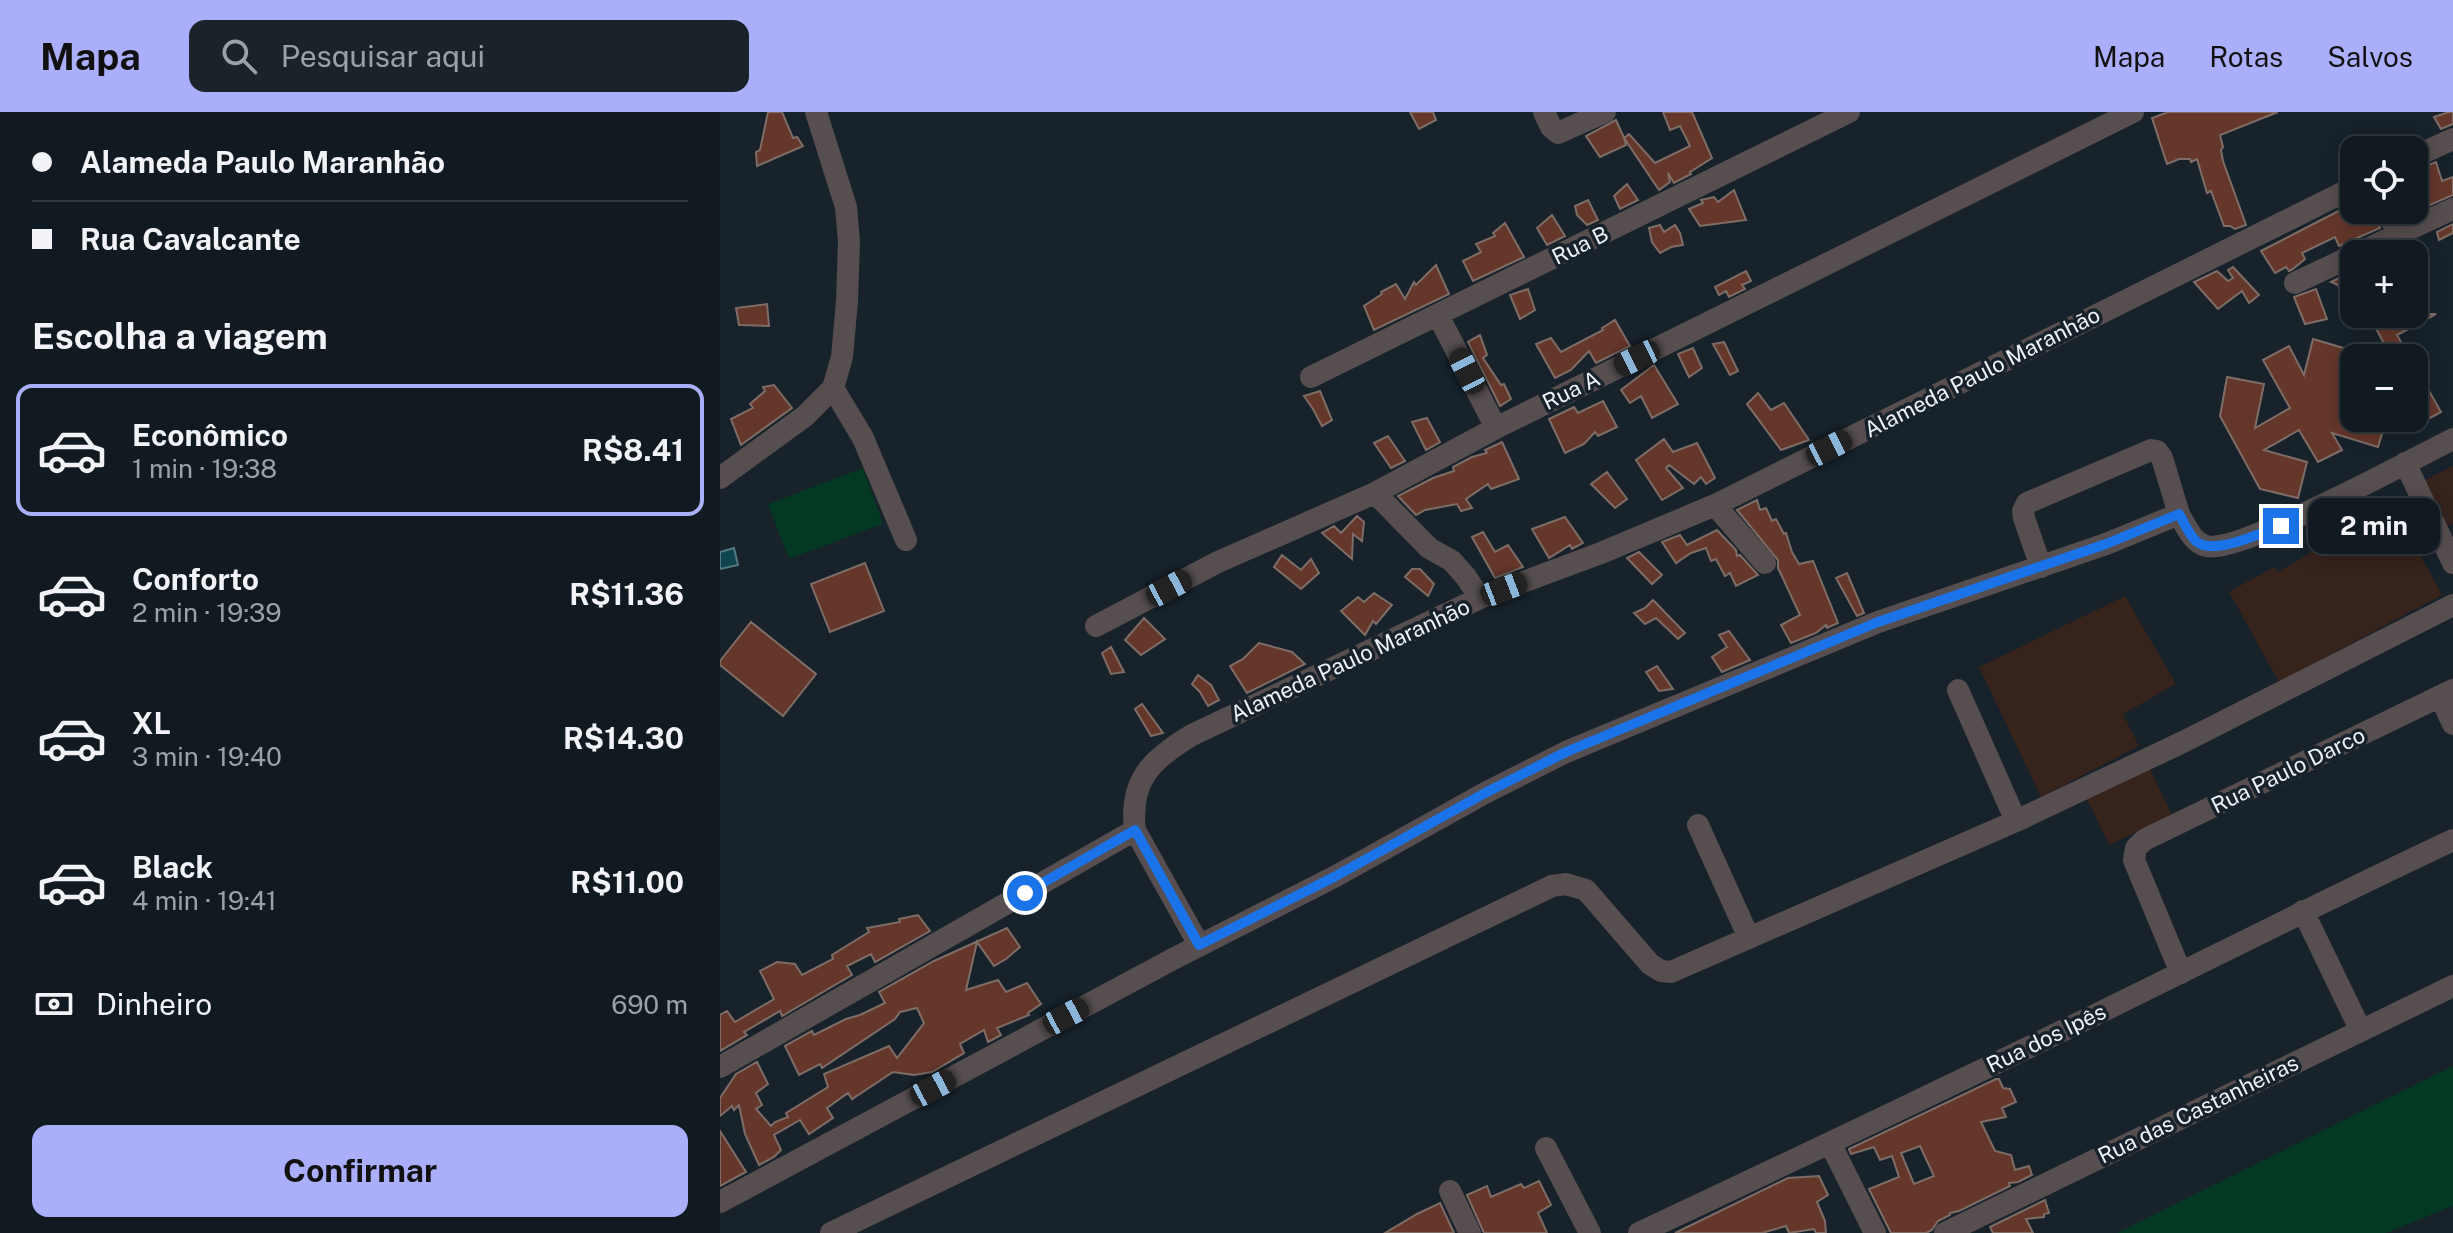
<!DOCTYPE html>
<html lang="pt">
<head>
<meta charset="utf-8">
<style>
	body { margin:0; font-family:"Public Sans",sans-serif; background:#1a2329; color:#f1f3f6; height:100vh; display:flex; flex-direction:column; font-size:30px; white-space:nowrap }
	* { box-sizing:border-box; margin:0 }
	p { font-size:26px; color:#9ca1a5 }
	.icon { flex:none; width:44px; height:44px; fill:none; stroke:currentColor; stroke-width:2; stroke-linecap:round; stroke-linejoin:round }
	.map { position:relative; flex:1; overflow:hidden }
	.side { display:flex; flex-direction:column; background:#111a20; width:720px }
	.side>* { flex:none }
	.hud { display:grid; align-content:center; height:176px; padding:0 32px; background:#111a20 }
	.buttons { position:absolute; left:1620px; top:24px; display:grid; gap:16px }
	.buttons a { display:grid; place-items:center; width:88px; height:88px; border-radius:16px; background:#111a20; box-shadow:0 4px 20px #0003,0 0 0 2px #30383e; font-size:40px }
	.end { position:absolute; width:36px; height:36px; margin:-18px; border:10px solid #1a73e8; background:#fff; box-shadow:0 0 0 4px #fff }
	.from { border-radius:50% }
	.bubble { position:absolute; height:56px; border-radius:16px; background:#111a20; box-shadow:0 4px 20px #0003,0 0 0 2px #30383e; font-size:26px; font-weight:700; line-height:56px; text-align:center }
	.car { position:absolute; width:24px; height:48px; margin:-24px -12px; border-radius:10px; box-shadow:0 0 6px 2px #0007; background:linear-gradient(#222 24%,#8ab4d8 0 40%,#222 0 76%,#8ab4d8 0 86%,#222 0) }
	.hud b { display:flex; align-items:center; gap:28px; height:76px; font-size:30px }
	.hud b+b { border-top:2px solid #30383e }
	.hud i { width:20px; height:20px; background:#f1f3f6 }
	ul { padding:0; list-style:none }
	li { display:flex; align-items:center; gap:24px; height:132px; margin:0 16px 12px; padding:0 16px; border:4px solid transparent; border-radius:16px }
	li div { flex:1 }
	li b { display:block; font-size:30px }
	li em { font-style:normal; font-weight:700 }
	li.current { border-color:#abaffb }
	li>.icon { width:72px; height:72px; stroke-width:1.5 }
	h2 { padding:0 32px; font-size:36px; line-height:96px }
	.pay { display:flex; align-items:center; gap:20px; height:88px; padding:0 32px; font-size:30px }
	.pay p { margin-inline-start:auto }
	.primary-button { display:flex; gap:16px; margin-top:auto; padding:16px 32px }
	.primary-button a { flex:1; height:92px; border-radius:16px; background:#abaffb; color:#111; font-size:32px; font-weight:700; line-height:92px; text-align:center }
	header { display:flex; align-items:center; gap:48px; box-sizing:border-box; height:112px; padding:0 40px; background:#abaffb; color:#111 }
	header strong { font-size:38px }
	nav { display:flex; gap:44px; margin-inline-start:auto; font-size:28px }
	.search { width:560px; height:72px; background:#1a2329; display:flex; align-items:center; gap:20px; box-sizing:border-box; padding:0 28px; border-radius:16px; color:#9ca1a5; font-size:30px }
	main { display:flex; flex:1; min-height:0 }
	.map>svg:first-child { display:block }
	.industrial { fill:#35231c }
	.green { fill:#033823 }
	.water { fill:#10454d; stroke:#527981; stroke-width:2 }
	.building { fill:#65372a; stroke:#7e6d67; stroke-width:2; fill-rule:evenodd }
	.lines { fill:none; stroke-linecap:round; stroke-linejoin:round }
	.minor { stroke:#564e4f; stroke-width:22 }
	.route { stroke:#1a73e8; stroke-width:10 }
	.labels { text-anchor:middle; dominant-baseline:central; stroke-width:7; stroke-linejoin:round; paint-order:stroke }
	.street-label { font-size:22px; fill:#ecf3f9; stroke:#17222b }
</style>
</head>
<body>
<header>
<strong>Mapa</strong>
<div class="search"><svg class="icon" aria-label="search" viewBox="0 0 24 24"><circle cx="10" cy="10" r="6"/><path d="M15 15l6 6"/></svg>Pesquisar aqui</div>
<nav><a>Mapa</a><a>Rotas</a><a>Salvos</a></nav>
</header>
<main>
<section class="side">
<div class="hud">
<b><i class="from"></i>Alameda Paulo Maranhão</b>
<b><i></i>Rua Cavalcante</b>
</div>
<h2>Escolha a viagem</h2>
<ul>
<li class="current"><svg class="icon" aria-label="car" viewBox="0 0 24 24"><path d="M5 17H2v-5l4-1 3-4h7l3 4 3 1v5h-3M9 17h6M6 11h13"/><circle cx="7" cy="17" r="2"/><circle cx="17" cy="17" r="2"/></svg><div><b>Econômico</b><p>1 min · 19:38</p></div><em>R$8.41</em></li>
<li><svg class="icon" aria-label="car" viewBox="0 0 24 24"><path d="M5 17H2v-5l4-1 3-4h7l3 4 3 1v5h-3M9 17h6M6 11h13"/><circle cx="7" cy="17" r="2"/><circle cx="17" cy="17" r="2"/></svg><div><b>Conforto</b><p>2 min · 19:39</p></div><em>R$11.36</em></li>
<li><svg class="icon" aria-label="car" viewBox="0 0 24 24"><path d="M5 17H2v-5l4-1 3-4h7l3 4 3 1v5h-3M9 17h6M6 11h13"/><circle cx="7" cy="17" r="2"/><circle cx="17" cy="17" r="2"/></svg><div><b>XL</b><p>3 min · 19:40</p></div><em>R$14.30</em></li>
<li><svg class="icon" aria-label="car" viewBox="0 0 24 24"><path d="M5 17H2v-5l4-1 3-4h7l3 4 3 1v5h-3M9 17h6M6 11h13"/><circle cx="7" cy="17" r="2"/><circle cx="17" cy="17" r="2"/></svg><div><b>Black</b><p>4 min · 19:41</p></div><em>R$11.00</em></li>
</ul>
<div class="pay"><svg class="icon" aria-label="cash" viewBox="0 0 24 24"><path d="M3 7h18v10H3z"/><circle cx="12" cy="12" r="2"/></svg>Dinheiro<p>690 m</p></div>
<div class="primary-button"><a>Confirmar</a></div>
</section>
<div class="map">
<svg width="1733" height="1121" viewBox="0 0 1733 1121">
	<rect width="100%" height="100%" fill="#17222b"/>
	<!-- industrial -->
	<path class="industrial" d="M1733,354V411L1722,417L1699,371Z
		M1676,398L1722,483L1559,570L1509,480L1554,455L1558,460L1646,407L1650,414Z
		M1405,484L1456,572L1403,602L1419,634L1321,685L1259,555Z
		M1429,655L1452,703L1389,733L1366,685Z"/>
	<!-- green -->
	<path class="green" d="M143,356L163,412L69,447L48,392Z
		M1733,954V1094L1666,1121H1397Z"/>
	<!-- water -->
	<path class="water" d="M14,436L18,453L0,457V440Z"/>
	<!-- building -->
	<path class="building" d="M48,0H62L73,26L77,25L83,34L37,54L36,40L40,38Z
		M690,0H713L716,8L699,17Z
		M943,0H972L992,46L970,60L971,62L954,71L948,61L950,70L939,78L904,26L906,33L880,45L866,24L896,8L904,26L909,22L935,51L970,34L960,14L950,18Z
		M1448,0H1558L1500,23L1503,35L1501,38L1503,49L1526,113L1515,117L1510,114H1504L1491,79L1487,81L1477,47L1471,50L1470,47H1459L1447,52L1432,6Z
		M1729,0H1733V12L1721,17L1714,5Z
		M1716,50L1722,69L1733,65V83L1694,100V59Z
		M907,72L918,88L900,97L894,84Z
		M1014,78L1026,108L980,114L969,97L983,91L981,88L994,85L998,90Z
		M868,88L878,108L867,113L857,103L855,94Z
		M1634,91V98H1652L1660,116L1619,134L1615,125L1582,141L1585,147L1573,157L1569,159L1566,155L1555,161L1541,139Z
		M832,103L845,124L827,133L817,116Z
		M785,111L804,145L753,169L743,149L761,140L756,132L775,124L773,121Z
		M1733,112V121L1719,128L1717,120Z
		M940,113L944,120L955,113L960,121L963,133L951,135L940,141L932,130L929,116Z
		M716,153L729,182L654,218L644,194L662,182L661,180L676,172L685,187L694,170L696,173Z
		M1513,155L1539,183L1529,191L1522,179L1498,197L1474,170L1497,159L1508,169L1513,166L1508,158Z
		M1026,159L1031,169L1022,173L1025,177L1009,185L1006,179L999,183L995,175Z
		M1625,163L1632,179L1621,181L1618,173L1611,170Z
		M808,177L815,198L800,207L790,183Z
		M1596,177L1607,207L1585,212L1574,185Z
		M1694,181L1705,202H1716L1677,223L1690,246H1672L1648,202H1694Z
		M47,192L49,214L19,213L16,196Z
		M895,208L910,234L876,251L869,239L851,258L835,266L816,232L831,226L841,240L883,218L882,216Z
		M760,223L767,243L763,246L781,273L784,272L791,287L780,294L748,230Z
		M1593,227L1630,238L1626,249L1634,251V306H1667L1658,335L1612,321L1622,338L1598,350L1579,318L1544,338L1587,350L1578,386L1540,377L1500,304L1507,265L1544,272L1535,316L1570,296L1543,248L1569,234L1584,263Z
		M1004,230L1018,259L1010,263L993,232Z
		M973,236L982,256L969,265L958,242Z
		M1694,252L1721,300L1699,312L1694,303Z
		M934,253L958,292L932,306L921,284L910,291L901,278Z
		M54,273L72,296L21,333L11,307L33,296L30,292L45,279L43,275Z
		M600,279L612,308L602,314L593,297L584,284Z
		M1038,281L1051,298L1064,291L1089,328L1061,338L1027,292Z
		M883,289L897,315L878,324L875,320L864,332L845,341L829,307L854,295L858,301Z
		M707,306L720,330L706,338L692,310Z
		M668,324L685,349L671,356L654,331Z
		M944,327L953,340L977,331L995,366L986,372L981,365L974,372L949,353L946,356L963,376L942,388L916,348Z
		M782,330L799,367L771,377L768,372L746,387L752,396L741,399L737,392L705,398L696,403L678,384L713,366L734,359L733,355L752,345L767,341L765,338Z
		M887,360L907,387L895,396L871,372Z
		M1037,388L1040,398L1046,396L1052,409L1056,407L1064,422L1066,421L1072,440L1079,452L1093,449L1118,511L1107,516L1106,513L1096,521L1071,531L1061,513L1080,503L1058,456V448L1017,398Z
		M637,404L644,410L642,429L633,422L632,447L602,421L614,414L621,421Z
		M845,405L863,431L852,437L850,433L829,446L812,417Z
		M997,418L1016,438L1017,444L1020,443L1038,463L1016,474L1010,461L1005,464L996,447L991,449L986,436L971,441L956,451L942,430L960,423L967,433Z
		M763,420L775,440L788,433L803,455L775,466L752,425Z
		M919,440L942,463L932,472L907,446Z
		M562,443L581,458L591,447L599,461L581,477L554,455Z
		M145,451L164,499L110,520L91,472Z
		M692,457H700L714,472L708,484L685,465Z
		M1127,461L1144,501L1137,504L1116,466Z
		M654,481L672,493L656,512L653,509L645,523L621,499L638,485L644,490Z
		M933,488L965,521L958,527L936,506L925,512L914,501L925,496Z
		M424,506L445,527L421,543L405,528Z
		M31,510L96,562L63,604L0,553V549Z
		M1009,519L1030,548L1002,560L992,545L1007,535L999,523Z
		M539,531L572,540L585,552L527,581L510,554L523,547Z
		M391,535L404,560L391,562L382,541Z
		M937,554L953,577L939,579L926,560Z
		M478,563L491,573L499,588L488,594L480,580L472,572Z
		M422,592L443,621L431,624L415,597Z
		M198,803L210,819L155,850L151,842L127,854L132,863L62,904L60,899L24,920L27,923L0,939V903L7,899L15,910L54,887L40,859L57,850L75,852L82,863L113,847L112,843L149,820L147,816L180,810L179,807Z
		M287,816L300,835L286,847L274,854L257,830L246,878L278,868L286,880L307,871L321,892L308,901L309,903L277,916L281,923L268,930L264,918L240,932L244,941L212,960L194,963L173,960L132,987L128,981L107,996L113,1006L89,1022L80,1008L54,1023L61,1038L54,1045L39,1053L25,1022L19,993L14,998L12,994L0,1004V986L16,962L37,950L48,972L36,981L42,993L36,997L51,1014L55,1010L68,1005L66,1001L108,975L104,962L169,934L177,946L204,911L197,896L180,900L175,907L102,956L100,952L79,963L65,934L92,919L94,923L126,907L140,903L165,891L159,880L214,849Z
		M1276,967H1279L1283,976L1290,977L1296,990L1282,996L1286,1005L1261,1010L1275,1039L1291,1043L1295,1058L1309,1054L1312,1063L1298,1070L1289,1071L1290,1074L1239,1099L1230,1101V1103L1218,1109L1212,1118L1206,1121H1171L1149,1077L1179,1065L1172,1044L1160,1048L1154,1035L1131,1042L1129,1037ZM1200,1034L1214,1064L1194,1072L1181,1041Z
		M0,1019L26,1060L0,1074Z
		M1099,1064L1108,1083L1097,1090L1105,1109L1106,1121H1096L1094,1117L1069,1121L1066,1114L1042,1121H955L1068,1066Z
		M819,1069L831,1093L818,1101L827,1121H764L747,1083L767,1074L771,1085L801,1072L804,1076Z
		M1325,1088L1329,1101L1324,1102V1105L1306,1107L1313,1121H1273L1270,1115Z
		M720,1091L734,1121H665L697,1102Z"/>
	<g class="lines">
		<!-- minor -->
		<path class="minor" d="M824,0L831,15L838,21L885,0
			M1694,45L1733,27
			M1666,98L1679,122L1733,97
			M1637,142L1679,122
			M1575,171L1634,143
			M718,203L776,316
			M591,265L1129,0
			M113,276L143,326L186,428
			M1685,351L1733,451
			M0,366L85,304L113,276L122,245L127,189L129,130L126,95L96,0
			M655,381L709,436L732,449L746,465L760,486
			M995,393L1045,451
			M1321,455L1304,406L1303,399L1307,391L1431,338L1437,339L1442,346L1459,402
			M376,514L498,450L655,381L776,316L1413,0
			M1238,578L1296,709
			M1720,584L1733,612
			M978,713L1029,826
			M1583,799L1640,917
			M479,833L415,718C409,668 432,647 472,623L760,486L881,441L995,393L1634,75
			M1461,861L1414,748L1416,736L1424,728L1733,578
			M0,955L415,718
			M1110,1031L1155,1121
			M826,1036L870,1121
			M730,1079L750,1121
			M0,1090L453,847L616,764L765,681L846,640L1158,510L1386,432L1459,402C1466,414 1472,430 1486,434C1518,443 1693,347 1733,327
			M111,1121L832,774L846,772L866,778L930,852L941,859L951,860L1296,709L1463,630L1733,493
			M919,1121C1100,1036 1281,950 1460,861C1551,816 1641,771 1733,728
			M1225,1121L1733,874"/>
	</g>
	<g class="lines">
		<!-- route -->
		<path class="route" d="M305,781L415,718L479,833L616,764L765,681L846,640L1158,510L1386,432L1459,402C1464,410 1469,423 1476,429C1492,445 1542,420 1561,414"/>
	</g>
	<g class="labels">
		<!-- street labels -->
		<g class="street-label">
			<text transform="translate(860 133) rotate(-26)">Rua B</text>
			<text transform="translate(1262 260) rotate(-27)">Alameda Paulo Maranhão</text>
			<text transform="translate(851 278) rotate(-26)">Rua A</text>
			<text transform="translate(630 548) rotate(-25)">Alameda Paulo Maranhão</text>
			<text transform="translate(1568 658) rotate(-26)">Rua Paulo Darco</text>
			<text transform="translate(1326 926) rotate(-26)">Rua dos Ipês</text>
			<text transform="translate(1478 997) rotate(-26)">Rua das Castanheiras</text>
		</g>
	</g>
</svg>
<div class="buttons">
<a><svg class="icon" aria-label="locate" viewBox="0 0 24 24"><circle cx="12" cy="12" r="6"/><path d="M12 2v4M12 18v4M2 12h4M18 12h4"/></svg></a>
<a>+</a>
<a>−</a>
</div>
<i class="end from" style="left:305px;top:781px"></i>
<i class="end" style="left:1561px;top:414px"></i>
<div class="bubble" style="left:1588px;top:386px;width:132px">2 min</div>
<i class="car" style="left:917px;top:246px;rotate:244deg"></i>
<i class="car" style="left:747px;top:259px;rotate:333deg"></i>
<i class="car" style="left:1109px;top:336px;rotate:63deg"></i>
<i class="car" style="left:449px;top:476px;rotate:62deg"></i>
<i class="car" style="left:784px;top:477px;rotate:69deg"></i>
<i class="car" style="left:346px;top:904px;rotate:62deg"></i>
<i class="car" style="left:213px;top:976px;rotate:62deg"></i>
</div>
</main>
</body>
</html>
